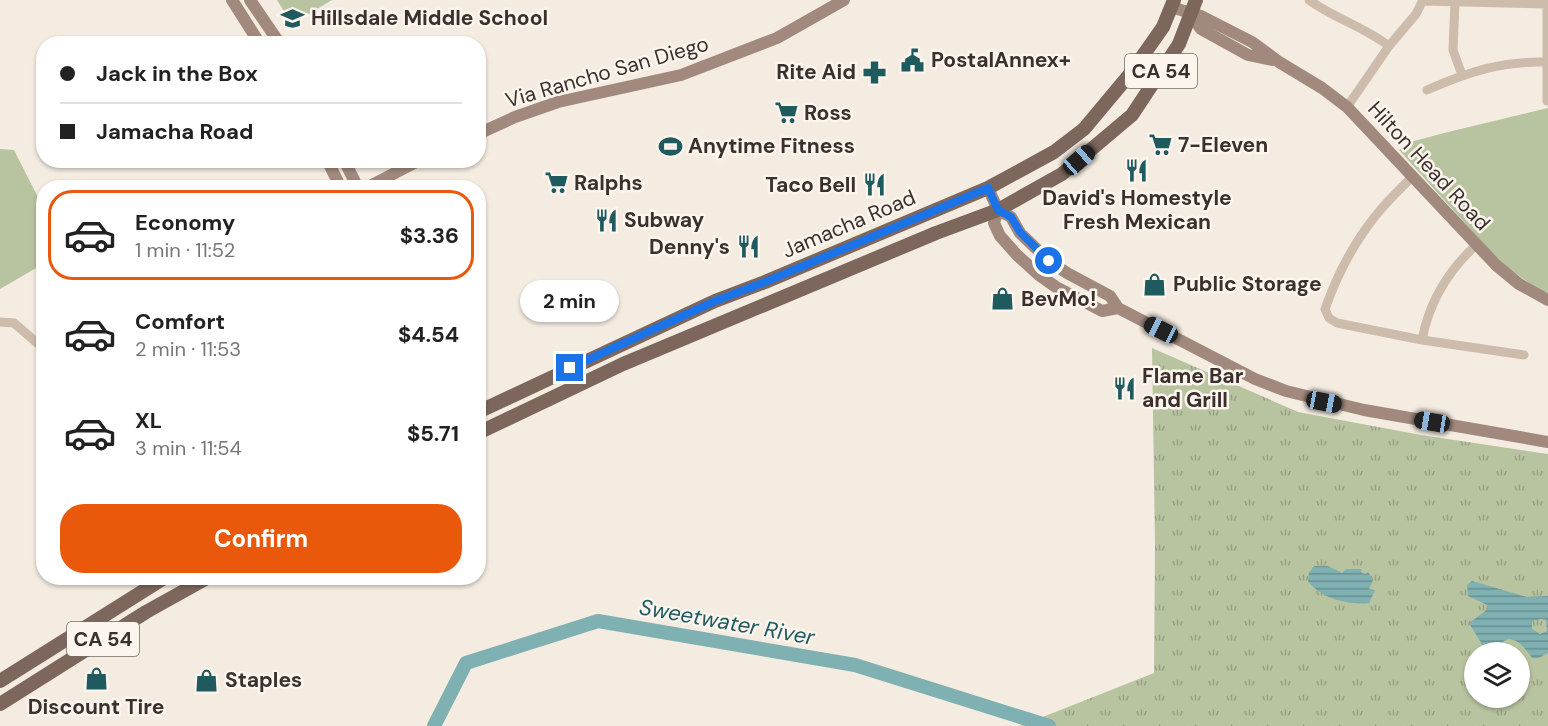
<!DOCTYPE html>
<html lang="en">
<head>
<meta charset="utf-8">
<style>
	body { margin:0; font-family:"DM Sans",sans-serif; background:#f6f6f6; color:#222; height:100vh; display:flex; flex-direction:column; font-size:22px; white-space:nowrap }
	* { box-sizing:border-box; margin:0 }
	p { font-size:20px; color:#767676 }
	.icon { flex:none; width:33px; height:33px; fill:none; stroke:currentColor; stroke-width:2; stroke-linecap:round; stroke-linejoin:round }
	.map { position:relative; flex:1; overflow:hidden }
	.sheet { position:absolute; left:36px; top:180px; width:450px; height:405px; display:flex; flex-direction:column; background:#fff; border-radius:24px; box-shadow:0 2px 4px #0004 }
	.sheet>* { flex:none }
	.banner { position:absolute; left:36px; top:36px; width:450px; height:132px; border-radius:24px; box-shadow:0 2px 4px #0004; display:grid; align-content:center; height:132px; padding:0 24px; background:#fff }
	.tools { position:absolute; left:1464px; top:642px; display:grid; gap:12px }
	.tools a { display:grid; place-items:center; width:66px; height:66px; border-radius:50%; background:#fff; box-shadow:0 2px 4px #0004; font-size:30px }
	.end { position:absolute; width:27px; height:27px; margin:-14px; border:8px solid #1a73e8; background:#fff; box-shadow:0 0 0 3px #fff }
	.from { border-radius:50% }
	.bubble { position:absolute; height:42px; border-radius:21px; background:#fff; box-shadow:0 2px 4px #0004; font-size:20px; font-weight:700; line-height:42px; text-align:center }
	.car { position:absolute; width:18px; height:36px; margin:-18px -9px; border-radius:8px; box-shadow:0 0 4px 2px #0007; background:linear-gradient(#222 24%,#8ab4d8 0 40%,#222 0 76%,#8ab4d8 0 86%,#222 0) }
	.banner b { display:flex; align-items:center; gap:21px; height:57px; font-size:22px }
	.banner b+b { border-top:2px solid #e0e0e0 }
	.banner i { width:15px; height:15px; background:#222 }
	ul { padding:10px 0 0; list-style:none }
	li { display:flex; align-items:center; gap:18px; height:90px; margin:0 12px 9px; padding:0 12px; border:3px solid transparent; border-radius:24px }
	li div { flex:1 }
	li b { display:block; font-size:22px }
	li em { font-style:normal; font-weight:700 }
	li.selected { border-color:#ea580c }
	li>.icon { width:54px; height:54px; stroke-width:1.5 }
	.action { display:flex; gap:12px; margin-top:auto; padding:12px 24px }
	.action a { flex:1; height:69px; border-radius:24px; background:#ea580c; color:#fff; font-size:24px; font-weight:700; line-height:69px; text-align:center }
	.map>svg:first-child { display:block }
	.grass { fill:url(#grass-tufts); fill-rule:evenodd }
	.green { fill:#b8c4a0 }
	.water { fill:url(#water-rules); fill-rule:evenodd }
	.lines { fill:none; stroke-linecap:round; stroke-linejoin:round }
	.river { stroke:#7fb0b2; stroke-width:14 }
	.street { stroke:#cdbbac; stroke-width:9 }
	.secondary { stroke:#a18a7d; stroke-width:12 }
	.primary { stroke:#7d675c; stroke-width:14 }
	.route { stroke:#1a73e8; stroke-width:8 }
	.labels { text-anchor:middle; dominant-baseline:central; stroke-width:5; stroke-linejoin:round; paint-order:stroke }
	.shield { fill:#fbf5ee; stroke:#756b66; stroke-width:1.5 }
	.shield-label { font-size:20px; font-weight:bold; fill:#3b302b }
	.poi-label { font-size:21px; font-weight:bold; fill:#3b302b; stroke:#fbf5ee; text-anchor:start }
	.street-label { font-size:21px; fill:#3b302b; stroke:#fbf5ee }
	.water-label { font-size:22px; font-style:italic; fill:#1f5a5e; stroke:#fbf5ee }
</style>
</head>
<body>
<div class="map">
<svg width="1548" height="726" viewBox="0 0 1548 726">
	<defs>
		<pattern id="grass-tufts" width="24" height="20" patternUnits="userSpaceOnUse" patternTransform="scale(1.5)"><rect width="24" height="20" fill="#b8c4a0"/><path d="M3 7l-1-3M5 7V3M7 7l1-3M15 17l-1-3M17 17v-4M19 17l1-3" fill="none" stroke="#97a083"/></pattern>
		<pattern id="water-rules" width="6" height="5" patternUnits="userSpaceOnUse" patternTransform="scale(1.5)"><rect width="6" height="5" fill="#7fb0b2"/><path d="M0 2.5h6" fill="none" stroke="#699091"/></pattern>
	</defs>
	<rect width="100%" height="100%" fill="#f4ebe1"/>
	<!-- grass -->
	<path class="grass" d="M1152,348L1298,412L1421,435L1548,454V726H1020L1154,673L1155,545ZM1474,652H1520V698H1474Z"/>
	<!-- green -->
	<path class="green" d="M277,0H332L292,24Z
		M1548,108V293L1536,288L1499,261L1399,150L1407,143L1444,133Z
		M0,149L14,150L43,207V264L0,289Z"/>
	<!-- water -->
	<path class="water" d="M1314,566H1328L1342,573L1346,569H1361L1362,573L1366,574L1368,572L1373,580L1369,589L1375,590L1369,603C1349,605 1321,599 1308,581L1309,573Z
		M1472,581L1527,597L1548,596V653L1539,658H1532C1527,651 1515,634 1504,641C1500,644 1497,649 1494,652L1486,651L1469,623L1488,609L1487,605L1468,596L1467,585ZM1541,619L1546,620L1547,631L1540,634L1532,629V621Z"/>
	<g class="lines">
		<!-- river -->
		<path class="river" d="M434,726L466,663L598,621L855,665L1049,726"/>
		<!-- street -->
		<path class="street" d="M1309,0C1334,18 1364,27 1389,46
			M1423,1L1548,4
			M1455,2L1453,50L1462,75
			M1547,4V101
			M1427,90C1468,72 1501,61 1546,62
			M1347,107L1389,46L1416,14L1423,0
			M1413,176C1401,188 1388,200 1377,214C1355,241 1337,275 1325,309L1329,318L1337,323L1422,340L1524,355
			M0,322L14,323L44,349
			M1422,340C1429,302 1448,271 1476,245"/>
		<!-- secondary -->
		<path class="secondary" d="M232,0L260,44
			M250,0L280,44
			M1171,7L1201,16L1252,42L1279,62L1322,88L1347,107L1496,265L1519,284L1548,300
			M1191,15L1201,29L1248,55L1272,60
			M478,134L515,117L558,102L681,75L777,38L844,0
			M327,160L341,188
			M344,160L358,188
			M366,188L420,160
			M988,188L998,210L1011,217L1020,233L1049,261L1067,273L1110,296L1118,308L1255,379L1286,391L1364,410L1548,442
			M998,210L994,223L1000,236L1017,255L1039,275L1056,287L1102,311L1118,308"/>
		<!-- primary -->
		<path class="primary" d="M478,412L715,301L765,282L988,188L1054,152L1084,129L1130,74L1163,27L1174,0
			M478,433L623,364L936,233L998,210L1062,174L1132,115L1179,44L1196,0
			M0,681L164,578
			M0,704L146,612L207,578"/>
	</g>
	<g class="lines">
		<!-- route -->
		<path class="route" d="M570,368L715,301L765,282L988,188L998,210L1011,217L1020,232L1049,261"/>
	</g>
	<!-- icons -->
	<defs>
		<symbol id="school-bare" viewBox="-9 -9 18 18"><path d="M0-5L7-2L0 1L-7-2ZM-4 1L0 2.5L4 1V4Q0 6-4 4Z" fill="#1f5a5e" stroke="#fbf5ee" stroke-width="2.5" paint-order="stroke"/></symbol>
		<symbol id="civic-bare" viewBox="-9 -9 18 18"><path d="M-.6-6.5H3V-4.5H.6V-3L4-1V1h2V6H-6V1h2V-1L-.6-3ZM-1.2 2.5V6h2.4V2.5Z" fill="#1f5a5e" stroke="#fbf5ee" stroke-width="2.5" paint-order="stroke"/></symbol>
		<symbol id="pharmacy-bare" viewBox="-9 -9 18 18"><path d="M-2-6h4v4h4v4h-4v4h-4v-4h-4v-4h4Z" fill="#1f5a5e" stroke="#fbf5ee" stroke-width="2.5" paint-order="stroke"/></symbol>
		<symbol id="supermarket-bare" viewBox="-9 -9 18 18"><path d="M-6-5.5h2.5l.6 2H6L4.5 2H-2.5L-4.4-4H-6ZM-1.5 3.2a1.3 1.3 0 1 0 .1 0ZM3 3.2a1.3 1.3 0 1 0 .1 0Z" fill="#1f5a5e" stroke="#fbf5ee" stroke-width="2.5" paint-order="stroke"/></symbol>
		<symbol id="stadium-bare" viewBox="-9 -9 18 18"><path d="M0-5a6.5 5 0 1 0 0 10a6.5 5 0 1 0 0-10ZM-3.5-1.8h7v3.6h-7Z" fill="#1f5a5e" stroke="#fbf5ee" stroke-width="2.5" paint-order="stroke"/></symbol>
		<symbol id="restaurant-bare" viewBox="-9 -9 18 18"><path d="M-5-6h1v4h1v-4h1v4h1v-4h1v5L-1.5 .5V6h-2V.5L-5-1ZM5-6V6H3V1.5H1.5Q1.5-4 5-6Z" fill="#1f5a5e" stroke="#fbf5ee" stroke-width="2.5" paint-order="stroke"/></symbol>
		<symbol id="shop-bare" viewBox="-9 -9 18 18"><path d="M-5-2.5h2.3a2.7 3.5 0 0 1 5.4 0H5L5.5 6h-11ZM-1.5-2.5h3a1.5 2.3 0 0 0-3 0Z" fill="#1f5a5e" stroke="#fbf5ee" stroke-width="2.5" paint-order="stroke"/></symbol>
	</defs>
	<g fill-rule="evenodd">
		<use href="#school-bare" x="276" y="2" width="33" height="33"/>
		<use href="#civic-bare" x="896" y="44" width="33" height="33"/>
		<use href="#pharmacy-bare" x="858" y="56" width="33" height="33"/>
		<use href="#supermarket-bare" x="770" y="96" width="33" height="33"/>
		<use href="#supermarket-bare" x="1144" y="128" width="33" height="33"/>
		<use href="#stadium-bare" x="654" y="130" width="33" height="33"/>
		<use href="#restaurant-bare" x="1120" y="154" width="33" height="33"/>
		<use href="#supermarket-bare" x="540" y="166" width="33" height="33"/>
		<use href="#restaurant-bare" x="858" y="168" width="33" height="33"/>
		<use href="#restaurant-bare" x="590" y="204" width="33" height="33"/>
		<use href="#restaurant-bare" x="732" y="230" width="33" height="33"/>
		<use href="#shop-bare" x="1138" y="268" width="33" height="33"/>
		<use href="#shop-bare" x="986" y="282" width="33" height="33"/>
		<use href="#restaurant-bare" x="1108" y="372" width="33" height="33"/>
		<use href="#shop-bare" x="80" y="662" width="33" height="33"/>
		<use href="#shop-bare" x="190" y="664" width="33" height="33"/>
	</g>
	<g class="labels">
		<!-- shield labels -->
		<g class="shield">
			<rect x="1125" y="54" width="72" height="34" rx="4.5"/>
			<rect x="67" y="622" width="72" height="34" rx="4.5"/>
		</g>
		<g class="shield-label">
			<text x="1161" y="71">CA 54</text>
			<text x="103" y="639">CA 54</text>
		</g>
		<!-- poi labels -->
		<g class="poi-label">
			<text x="311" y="18">Hillsdale Middle School</text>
			<text x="931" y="60">PostalAnnex+</text>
			<text x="856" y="72" text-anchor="end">Rite Aid</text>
			<text x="804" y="113">Ross</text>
			<text x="1178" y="145">7-Eleven</text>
			<text x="688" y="146">Anytime Fitness</text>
			<text x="574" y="183">Ralphs</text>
			<text x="856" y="185" text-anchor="end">Taco Bell</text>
			<text x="1137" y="198" text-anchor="middle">David's Homestyle<tspan x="1137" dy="24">Fresh Mexican</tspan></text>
			<text x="624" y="220">Subway</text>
			<text x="730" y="247" text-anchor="end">Denny's</text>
			<text x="1173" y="284">Public Storage</text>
			<text x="1021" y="299">BevMo!</text>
			<text x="1142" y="376">Flame Bar<tspan x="1142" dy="24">and Grill</tspan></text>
			<text x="225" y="680">Staples</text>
			<text x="96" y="707" text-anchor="middle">Discount Tire</text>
		</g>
		<!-- street labels -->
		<g class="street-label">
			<text transform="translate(607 72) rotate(-16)">Via Rancho San Diego</text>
			<text transform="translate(1429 166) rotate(47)">Hilton Head Road</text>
			<text transform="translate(849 224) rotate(-23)">Jamacha Road</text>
		</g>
		<!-- water labels -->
		<g class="water-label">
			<text transform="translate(727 622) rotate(10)">Sweetwater River</text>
		</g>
	</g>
</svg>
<div class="tools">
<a><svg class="icon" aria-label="layers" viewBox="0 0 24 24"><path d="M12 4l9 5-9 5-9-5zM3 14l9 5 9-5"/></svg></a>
</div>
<i class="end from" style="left:1049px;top:261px"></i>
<i class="end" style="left:570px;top:368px"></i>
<div class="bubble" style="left:520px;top:280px;width:99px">2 min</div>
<i class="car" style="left:1079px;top:160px;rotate:49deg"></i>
<i class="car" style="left:1161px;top:330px;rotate:297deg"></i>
<i class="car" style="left:1324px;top:402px;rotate:101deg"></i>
<i class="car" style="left:1432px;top:422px;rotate:279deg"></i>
<div class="banner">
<b><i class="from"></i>Jack in the Box</b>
<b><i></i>Jamacha Road</b>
</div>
<section class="sheet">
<ul>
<li class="selected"><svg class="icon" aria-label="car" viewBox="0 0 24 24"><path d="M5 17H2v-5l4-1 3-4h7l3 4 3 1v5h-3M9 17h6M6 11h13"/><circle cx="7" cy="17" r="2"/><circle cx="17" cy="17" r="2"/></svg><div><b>Economy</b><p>1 min · 11:52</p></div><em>$3.36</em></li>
<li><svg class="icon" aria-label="car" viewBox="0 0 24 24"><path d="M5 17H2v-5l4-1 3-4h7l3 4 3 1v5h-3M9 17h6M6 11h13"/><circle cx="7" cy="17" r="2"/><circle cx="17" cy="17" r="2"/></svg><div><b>Comfort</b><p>2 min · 11:53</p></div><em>$4.54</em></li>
<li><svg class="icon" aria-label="car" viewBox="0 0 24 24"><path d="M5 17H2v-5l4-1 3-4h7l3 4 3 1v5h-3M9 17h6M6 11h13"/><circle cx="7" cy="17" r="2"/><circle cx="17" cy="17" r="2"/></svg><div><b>XL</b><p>3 min · 11:54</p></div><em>$5.71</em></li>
</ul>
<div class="action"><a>Confirm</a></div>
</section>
</div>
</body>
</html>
